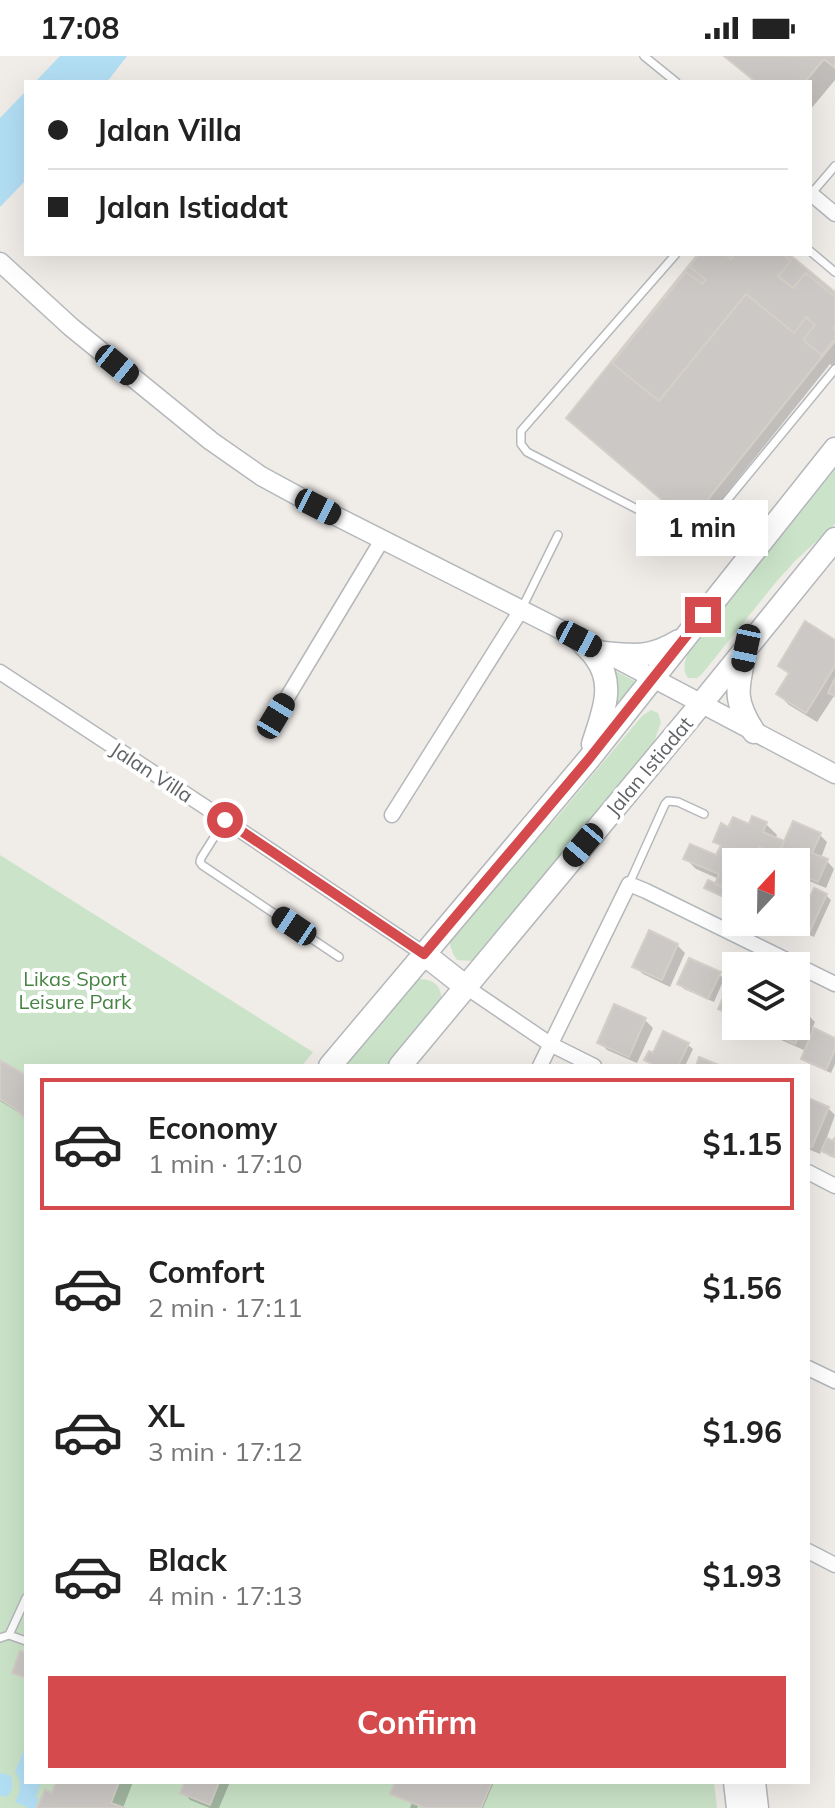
<!DOCTYPE html>
<html lang="en">
<head>
<meta charset="utf-8">
<style>
	body { margin:0; font-family:Mulish,sans-serif; background:#f6f6f6; color:#222; height:100vh; display:flex; flex-direction:column; font-size:30px; white-space:nowrap }
	* { box-sizing:border-box; margin:0 }
	p { font-size:26px; color:#767676 }
	.icon { flex:none; width:44px; height:44px; fill:none; stroke:currentColor; stroke-width:2; stroke-linecap:round; stroke-linejoin:round }
	.map { position:relative; flex:1; overflow:hidden }
	.side { position:absolute; left:24px; top:1008px; width:786px; height:720px; display:flex; flex-direction:column; background:#fff; border-radius:0px; box-shadow:0 8px 32px #0002 }
	.side>* { flex:none }
	.guide { position:absolute; left:24px; top:24px; width:788px; height:176px; border-radius:0px; box-shadow:0 8px 32px #0002; display:grid; align-content:center; height:176px; padding:0 24px; background:#fff }
	.needle { width:52px; rotate:22deg }
	.controls { position:absolute; left:722px; top:792px; display:grid; gap:16px }
	.controls a { display:grid; place-items:center; width:88px; height:88px; border-radius:0px; background:#fff; box-shadow:0 8px 32px #0002; font-size:40px }
	.end { position:absolute; width:36px; height:36px; margin:-18px; border:10px solid #d44a4d; background:#fff; box-shadow:0 0 0 4px #fff }
	.from { border-radius:50% }
	.bubble { position:absolute; height:56px; border-radius:0px; background:#fff; box-shadow:0 8px 32px #0002; font-size:26px; font-weight:700; line-height:56px; text-align:center }
	.car { position:absolute; width:24px; height:48px; margin:-24px -12px; border-radius:10px; box-shadow:0 0 6px 2px #0007; background:linear-gradient(#222 24%,#8ab4d8 0 40%,#222 0 76%,#8ab4d8 0 86%,#222 0) }
	.guide b { display:flex; align-items:center; gap:28px; height:76px; font-size:30px }
	.guide b+b { border-top:2px solid #e0e0e0 }
	.guide i { width:20px; height:20px; background:#222 }
	ul { padding:14px 0 0; list-style:none }
	li { display:flex; align-items:center; gap:24px; height:132px; margin:0 16px 12px; padding:0 8px; border:4px solid transparent; border-radius:0px }
	li div { flex:1 }
	li b { display:block; font-size:30px }
	li em { font-style:normal; font-weight:700 }
	li.current { border-color:#d44a4d }
	li>.icon { width:72px; height:72px; stroke-width:1.5 }
	.primary-button { display:flex; gap:16px; margin-top:auto; padding:16px 24px }
	.primary-button a { flex:1; height:92px; border-radius:0px; background:#d44a4d; color:#fff; font-size:32px; font-weight:700; line-height:92px; text-align:center }
	.status { display:flex; justify-content:space-between; align-items:center; height:56px; padding:0 40px; background:#fff; direction:ltr }
	.status svg { height:22px; fill:currentColor }
	.map>svg:first-child { display:block }
	.green { fill:#cbe4c9 }
	.water { fill:#b3dff5 }
	.shadow { fill:#0003 }
	.building { fill:#cbc8c5; stroke:#d4cfc7; stroke-width:2 }
	.lines { fill:none; stroke-linecap:round; stroke-linejoin:round }
	.service-casing { stroke:#b5b8bb; stroke-width:10 }
	.minor-casing { stroke:#b5b8bb; stroke-width:17 }
	.tertiary-casing { stroke:#b5b8bb; stroke-width:21 }
	.secondary-casing { stroke:#b4b7bb; stroke-width:25 }
	.service { stroke:#fff; stroke-width:7 }
	.minor { stroke:#fff; stroke-width:14 }
	.tertiary { stroke:#fff; stroke-width:18 }
	.secondary { stroke:#fff; stroke-width:22 }
	.route { stroke:#d44a4d; stroke-width:10 }
	.labels { text-anchor:middle; dominant-baseline:central; stroke-width:8; stroke-linejoin:round; paint-order:stroke }
	.street-label { font-size:20px; fill:#606366; stroke:#fff }
	.park-label { font-size:20px; fill:#458342; stroke:#fff }
</style>
</head>
<body>
<div class="status"><b>17:08</b><svg viewBox="0 0 49 12"><path d="M0 12V9h3v3zM5 12V6h3v6zM10 12V3h3v9zM15 12V0h3v12zM26 1h20v11H26zM47 4h2v5h-2z"/></svg></div>
<div class="map">
<svg width="835" height="1752" viewBox="0 0 835 1752">
	<rect width="100%" height="100%" fill="#f0ede9"/>
	<!-- green -->
	<path class="green" d="M835,412V468L795,505L777,525L702,618L697,622H688C680,612 687,600 692,588Z
		M603,608L636,626L606,664Z
		M651,654L658,657L661,666L653,689L473,905L457,904L453,898L449,885L512,803L554,765L642,660Z
		M0,799L313,996L302,1010H26V1726H714L717,1752H0Z
		M419,923C435,923 443,931 441,947L392,1010H343L414,924Z"/>
	<!-- water -->
	<path class="water" d="M60,0H127L107,26H35Z
		M26,35V124L0,151V62Z
		M26,1689V1726H41L36,1741L39,1743L35,1752H29L15,1746C20,1737 23,1725 15,1716Z
		M2,1717L11,1720C13,1729 13,1735 6,1741L0,1739V1718Z"/>
	<!-- shadow -->
	<path class="shadow" d="M723,0H835V24L810,54V26H755Z
		M702,198H780L835,243V313L830,308L698,473L576,370Z
		M835,586V641L834,640L817,666L789,649L778,638L790,619L780,610Z
		M766,768L777,779L775,783L785,789L820,779L827,786L821,802L827,805L834,813L826,832L807,824L803,836L796,833V806H778L779,804L770,800L768,806H736V841L732,839L730,844L708,834L716,830L719,823L696,813L685,802H717L722,791L715,785L730,773Z
		M826,839L831,844L814,881L803,876L798,871Z
		M677,889L685,897L670,931L643,918L635,911Z
		M719,918L724,923L714,946L684,933L679,928Z
		M615,950L645,964L653,972L637,1007L607,994L600,986Z
		M796,953L807,958L815,966L812,973L835,984V1008L831,1017L808,1007L803,1002L806,995L772,980L764,972L765,970H796Z
		M688,989L693,993L685,1010H654L647,1004Z
		M0,1006L26,1021V1061L0,1045Z
		M808,1044L828,1052L835,1059L826,1084L834,1088L835,1086V1102L829,1100L822,1093L820,1098L808,1093Z
		M59,1726H133L123,1752H39L53,1739Z
		M187,1726H230L219,1752H210L190,1744L183,1736Z
		M397,1726H494L483,1752H426L419,1749L417,1752H410L412,1746Z"/>
	<!-- building -->
	<path class="building" d="M724,0H835V12L824,3L805,26H756Z
		M698,198H789L835,236V285L689,467L566,362Z
		M700,198H725L731,203L734,199L732,198H783L791,205L778,220L793,232L806,217L835,241V270L833,272L835,274V283L822,299L803,284L815,269L806,261L794,277L746,238L659,345L612,307L686,216L702,228L706,224L689,210Z
		M805,565L835,584V610L806,657L776,638L789,617L778,610Z
		M835,622V640L828,637Z
		M752,760L767,766L763,776L784,785L778,799L759,791L755,801L748,799L745,806H736V837L715,828L719,818L683,803L690,788L716,799L721,789L713,786L721,767L728,771L733,761L749,768Z
		M793,765L821,777L812,797L828,803L818,826L799,818L796,826V806H775Z
		M708,824L731,835L728,843L704,832Z
		M814,832L827,838L809,877L796,871Z
		M649,874L678,888L662,924L632,911Z
		M689,902L721,916L708,943L677,928Z
		M734,917L736,918V961L718,953Z
		M614,948L646,962L629,1001L597,987Z
		M796,951L808,957L795,988L762,972L763,970H796Z
		M814,972L835,982V993L826,1014L801,1003Z
		M663,975L689,987L678,1010H656L644,1004L649,995L653,997Z
		M699,1001L721,1010H696Z
		M0,1004L26,1019V1063L17,1054L0,1043Z
		M808,1042L829,1051L812,1091L808,1090Z
		M835,1081V1101L821,1095L827,1082L833,1085Z
		M20,1595L26,1597V1622L12,1617Z
		M56,1726H119L111,1747L125,1752H37L45,1734L52,1737Z
		M185,1726H219L210,1749L180,1737Z
		M395,1726H492L481,1752H425L390,1738Z"/>
	<g class="lines">
		<defs>
			<path id="service" d="M644,0L676,26
				M811,138L835,110
				M810,195L835,216
				M676,198L521,375V388L527,396L687,479L700,477L835,313
				M522,552L558,479
				M225,764L201,802L200,806L202,809L339,901
				M629,828L665,748L668,745L678,746L704,758
				M9,1579L26,1585
				M0,1582L9,1579L26,1542"/>
			<path id="minor" d="M810,137L835,158
				M0,616L225,764L424,898
				M276,660L382,484
				M392,759L521,554
				M466,931L550,988L594,1010
				M540,1010L629,828L646,835L835,928
				M808,1116L835,1130
				M808,1312L835,1325
				M808,1495L835,1509"/>
			<path id="tertiary" d="M0,206L71,271L211,385L261,420L318,451L579,583L835,718"/>
			<path id="secondary" d="M579,583C584,589 592,595 596,602C616,629 602,659 593,688
				M604,597C636,600 651,602 679,585
				M745,597C737,633 733,644 754,676
				M424,898L466,931
				M330,1010L588,704L835,393
				M400,1010L701,648L835,483
				M735,1726L738,1752
				M754,1726L757,1752"/>
		</defs>
		<!-- service casing -->
		<use href="#service" class="service-casing"/>
		<!-- minor casing -->
		<use href="#minor" class="minor-casing"/>
		<!-- tertiary casing -->
		<use href="#tertiary" class="tertiary-casing"/>
		<!-- secondary casing -->
		<use href="#secondary" class="secondary-casing"/>
		<!-- service -->
		<use href="#service" class="service"/>
		<!-- minor -->
		<use href="#minor" class="minor"/>
		<!-- tertiary -->
		<use href="#tertiary" class="tertiary"/>
		<!-- secondary -->
		<use href="#secondary" class="secondary"/>
	</g>
	<g class="lines">
		<!-- route -->
		<path class="route" d="M225,764L424,898L588,704L703,559"/>
	</g>
	<g class="labels">
		<!-- street labels -->
		<g class="street-label">
			<text transform="translate(649 710) rotate(-50)">Jalan Istiadat</text>
			<text transform="translate(152 716) rotate(33)">Jalan Villa</text>
		</g>
		<!-- park labels -->
		<g class="park-label">
			<text x="75" y="922">Likas Sport<tspan x="75" dy="23">Leisure Park</tspan></text>
		</g>
	</g>
</svg>
<div class="controls">
<a><svg class="needle" viewBox="-14 -14 28 28"><path d="M0-13l5 13h-10z" fill="#e53935"/><path d="M0 13l5-13h-10z" fill="#767676"/></svg></a>
<a><svg class="icon" aria-label="layers" viewBox="0 0 24 24"><path d="M12 4l9 5-9 5-9-5zM3 14l9 5 9-5"/></svg></a>
</div>
<i class="end from" style="left:225px;top:764px"></i>
<i class="end" style="left:703px;top:559px"></i>
<div class="bubble" style="left:636px;top:444px;width:132px">1 min</div>
<i class="car" style="left:117px;top:309px;rotate:129deg"></i>
<i class="car" style="left:318px;top:451px;rotate:117deg"></i>
<i class="car" style="left:579px;top:583px;rotate:118deg"></i>
<i class="car" style="left:746px;top:592px;rotate:192deg"></i>
<i class="car" style="left:276px;top:660px;rotate:31deg"></i>
<i class="car" style="left:583px;top:789px;rotate:220deg"></i>
<i class="car" style="left:294px;top:870px;rotate:304deg"></i>
<div class="guide">
<b><i class="from"></i>Jalan Villa</b>
<b><i></i>Jalan Istiadat</b>
</div>
<section class="side">
<ul>
<li class="current"><svg class="icon" aria-label="car" viewBox="0 0 24 24"><path d="M5 17H2v-5l4-1 3-4h7l3 4 3 1v5h-3M9 17h6M6 11h13"/><circle cx="7" cy="17" r="2"/><circle cx="17" cy="17" r="2"/></svg><div><b>Economy</b><p>1 min · 17:10</p></div><em>$1.15</em></li>
<li><svg class="icon" aria-label="car" viewBox="0 0 24 24"><path d="M5 17H2v-5l4-1 3-4h7l3 4 3 1v5h-3M9 17h6M6 11h13"/><circle cx="7" cy="17" r="2"/><circle cx="17" cy="17" r="2"/></svg><div><b>Comfort</b><p>2 min · 17:11</p></div><em>$1.56</em></li>
<li><svg class="icon" aria-label="car" viewBox="0 0 24 24"><path d="M5 17H2v-5l4-1 3-4h7l3 4 3 1v5h-3M9 17h6M6 11h13"/><circle cx="7" cy="17" r="2"/><circle cx="17" cy="17" r="2"/></svg><div><b>XL</b><p>3 min · 17:12</p></div><em>$1.96</em></li>
<li><svg class="icon" aria-label="car" viewBox="0 0 24 24"><path d="M5 17H2v-5l4-1 3-4h7l3 4 3 1v5h-3M9 17h6M6 11h13"/><circle cx="7" cy="17" r="2"/><circle cx="17" cy="17" r="2"/></svg><div><b>Black</b><p>4 min · 17:13</p></div><em>$1.93</em></li>
</ul>
<div class="primary-button"><a>Confirm</a></div>
</section>
</div>
</body>
</html>
